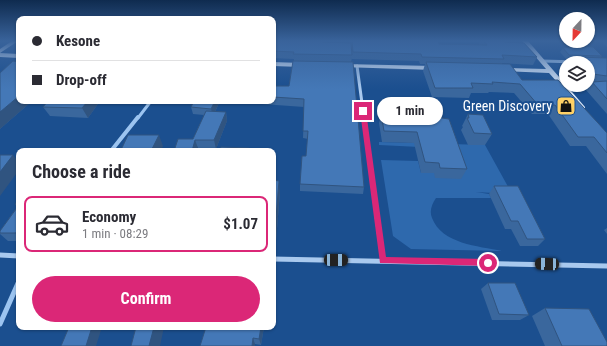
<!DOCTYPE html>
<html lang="en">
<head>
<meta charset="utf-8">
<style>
	body { margin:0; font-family:"Roboto Condensed",sans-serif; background:#f2f2f3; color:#2b2b33; height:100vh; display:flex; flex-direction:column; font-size:15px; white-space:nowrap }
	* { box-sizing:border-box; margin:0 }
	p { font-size:13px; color:#7c7c81 }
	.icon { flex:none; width:22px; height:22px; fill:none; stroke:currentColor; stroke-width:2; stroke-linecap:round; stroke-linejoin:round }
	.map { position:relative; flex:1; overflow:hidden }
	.sheet { position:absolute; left:16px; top:148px; width:260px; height:182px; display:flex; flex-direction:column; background:#fff; border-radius:8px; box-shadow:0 1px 3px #0004 }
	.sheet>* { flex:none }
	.hud { position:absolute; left:16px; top:16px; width:260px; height:88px; border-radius:8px; box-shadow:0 1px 3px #0004; display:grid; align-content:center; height:88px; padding:0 16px; background:#fff }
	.needle { width:26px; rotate:202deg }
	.fabs { position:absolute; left:559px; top:12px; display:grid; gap:8px }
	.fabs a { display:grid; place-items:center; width:36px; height:36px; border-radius:50%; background:#fff; box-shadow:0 1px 3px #0004; font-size:20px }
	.end { position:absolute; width:18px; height:18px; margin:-9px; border:5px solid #db2777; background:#fff; box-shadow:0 0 0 2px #fff }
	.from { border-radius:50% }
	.bubble { position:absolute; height:28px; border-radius:14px; background:#fff; box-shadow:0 1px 3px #0004; font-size:13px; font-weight:700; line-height:28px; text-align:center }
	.car { position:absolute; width:12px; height:24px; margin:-12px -6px; border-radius:5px; box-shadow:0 0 3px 1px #0007; background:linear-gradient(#222 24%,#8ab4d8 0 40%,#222 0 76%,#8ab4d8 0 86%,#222 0) }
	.hud b { display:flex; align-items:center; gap:14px; height:38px; font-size:15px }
	.hud b+b { border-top:1px solid #e1e1e2 }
	.hud i { width:10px; height:10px; background:#2b2b33 }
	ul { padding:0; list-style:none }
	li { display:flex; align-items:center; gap:12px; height:56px; margin:0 8px 6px; padding:0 8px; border:2px solid transparent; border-radius:8px }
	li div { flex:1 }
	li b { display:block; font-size:15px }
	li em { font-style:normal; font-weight:700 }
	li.on { border-color:#db2777 }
	li>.icon { width:36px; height:36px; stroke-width:1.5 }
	h2 { padding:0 16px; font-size:18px; line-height:48px }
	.cta { display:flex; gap:8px; margin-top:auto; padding:8px 16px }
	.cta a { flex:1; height:46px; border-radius:24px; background:#db2777; color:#fff; font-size:16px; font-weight:700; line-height:46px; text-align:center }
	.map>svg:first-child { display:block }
	.green { fill:#2e69ad }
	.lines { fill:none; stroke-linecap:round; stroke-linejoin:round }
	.stream-far2 { stroke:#9cc4f0; stroke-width:3 }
	.stream-far1 { stroke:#9cc4f0; stroke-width:4 }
	.stream { stroke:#9cc4f0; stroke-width:5 }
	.street-far2 { stroke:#a9c9ee; stroke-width:3 }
	.street-far1 { stroke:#a9c9ee; stroke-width:4 }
	.street { stroke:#a9c9ee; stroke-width:5 }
	.secondary { fill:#d6e6fa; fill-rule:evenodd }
	.wall { fill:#3a679d }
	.shaded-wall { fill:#305480 }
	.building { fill:#4478b7; stroke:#305480 }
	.route { fill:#db2777 }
	.labels { text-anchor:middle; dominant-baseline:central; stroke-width:4; stroke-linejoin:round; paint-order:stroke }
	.poi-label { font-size:14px; fill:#fff; stroke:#1b4f8f; text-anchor:end }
</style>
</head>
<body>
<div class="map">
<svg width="607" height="346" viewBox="0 0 607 346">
	<rect width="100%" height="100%" fill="#1b4f8f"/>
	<!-- green -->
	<path class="green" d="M379,142L485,145L512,194L476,192L489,194L491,198H436C432,204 429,211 432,218C442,244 478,246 502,251L411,249L393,236L381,160L418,161L421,173H434L440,148L379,145Z"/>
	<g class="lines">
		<!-- stream-far2 -->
		<path class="stream-far2" d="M138,118L151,101"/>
		<!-- stream-far1 -->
		<path class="stream-far1" d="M111,151L138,117"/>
		<!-- stream -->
		<path class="stream" d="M0,324L19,281"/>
		<!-- street-far2 -->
		<path class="street-far2" d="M543,61L578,62
			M357,66L364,118
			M569,85L593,86"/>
		<!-- street-far1 -->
		<path class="street-far1" d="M364,117L377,217"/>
		<!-- street -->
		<path class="street" d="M377,216L383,260
			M0,255L19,256
			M273,259L607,266"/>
		<!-- secondary -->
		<path class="secondary" d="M12,41H18L0,53V49Z
			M522,41H528L585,107V109H581L549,73L502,71V69L504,68L546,69Z
			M0,53L19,54V58L0,57Z
			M273,62L302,63L305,65L302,67L273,66Z
			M344,64L434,66L437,68L434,70L342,67L341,66Z"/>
	</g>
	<!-- wall -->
	<path class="wall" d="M273,41H323L322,42L350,43L351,41H438L439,44L479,45L480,41H503L504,42L537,57L533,65L502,63V64L522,80L607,133V174L586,146H570L548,114H532L514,93L489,92L488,93H471L469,98L432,97L423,71L425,64H420L419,61L352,59V58L351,62L364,187L363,194L300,191V184L306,156L308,139L303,138L304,107L262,104V101H273V86H289L294,61V59L273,58Z
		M601,41H607V47Z
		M569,46L602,56L601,58H607V114L586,90L591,83H588V63H573L575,59H566L560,52L563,48L568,47Z
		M0,73L19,101H100L88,118L50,116L43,107L47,103L31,102L0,129Z
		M178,101H220L215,112H226L227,121L216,149L198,148L193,139L204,115L193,114L191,107L194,102Z
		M381,113L397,117L422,118L423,116L467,169L461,179L435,178L434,173H421L414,143L382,142L379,123Z
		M468,114L492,134L485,145H468L461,130L463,127L462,126Z
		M273,180L280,192L276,241H273Z
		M494,186L545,239L538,246H520L511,229H505L489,194Z
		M19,199V241H8L0,234V231L17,207L15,204Z
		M607,228V234L604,230Z
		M488,283L529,315L520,320H492L481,289Z
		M545,308L607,346H545L532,316Z
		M264,327L261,345L255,344V346H200Z"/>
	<!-- shaded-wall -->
	<path class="shaded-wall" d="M19,96V101H30L31,102L0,129V112Z
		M88,101H100L88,118L82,108Z
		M215,101H220L213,116L211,109Z
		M226,112L227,121L216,149L214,140Z
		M159,135L163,146L161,151H151Z
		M195,140L198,148L197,151H192Z
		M13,155L19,162V170L0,196V172Z
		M279,181L280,192L276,241L275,230Z
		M19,229V235L16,233Z
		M92,327H102L96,346H86Z
		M154,327H164L160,346H149Z
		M261,327H264L261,345L259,339Z
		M253,338L255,344V346H252Z"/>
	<!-- building -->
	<path class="building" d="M273,41H322V42L351,43L352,55L293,54L294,52L273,51Z
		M352,41H438L439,44L487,45L484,41H503L504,42L524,43L537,57L502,55L504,59L422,57L421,54L353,52Z
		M569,46L593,47L602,56L569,55L563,48L570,47Z
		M577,57L607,58V76L593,74L588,69V63H582Z
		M13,61L19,62V96L0,112V73Z
		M293,61L353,62L364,187L300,184L302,156H306L308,131H303L304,99L273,97V86H289Z
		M426,62L510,64L522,80H558L598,123L607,133V153L594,137H578L555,105H538L520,84L492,82L493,84L471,83L473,88H435Z
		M607,81V99L592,82Z
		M48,101H88L82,108L43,107Z
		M194,101H215L211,109L191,107Z
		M206,111L226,112L214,140H195L192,151H174L178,139H193Z
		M381,113H396L397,117L423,118V116H442V118L449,119L467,169L440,168L439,163L425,162L417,132L384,131Z
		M468,114L483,115L492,134L474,133L467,118H469Z
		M128,135H159L151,151H122L123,150H121Z
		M221,147L249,148L248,151H219Z
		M0,155H13L0,172Z
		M273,180L279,181L275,230H273Z
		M494,186H518L545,239H527L518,221H511Z
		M19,199V229L16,233H0V231L19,205L15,204Z
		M488,283H515L529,315L499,314Z
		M545,308L589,309L607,342V346H562Z
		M69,327H92L86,346H61Z
		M136,327H154L149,346H131Z
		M206,327H261L259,339L253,338L252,346H200Z"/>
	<!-- sky -->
	<linearGradient id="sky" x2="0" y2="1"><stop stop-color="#0f2b4f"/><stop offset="0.46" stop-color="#39639b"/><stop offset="1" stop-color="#39639b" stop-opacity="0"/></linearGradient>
	<rect width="607" height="89" fill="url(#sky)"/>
	<!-- route -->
	<path class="route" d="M363,109L366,111L386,257L488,259L492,263L490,266L380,263L360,111Z"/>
	<!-- icons -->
	<defs>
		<symbol id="shop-square" viewBox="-11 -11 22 22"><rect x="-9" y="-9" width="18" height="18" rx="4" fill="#ffd166" stroke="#1b4f8f"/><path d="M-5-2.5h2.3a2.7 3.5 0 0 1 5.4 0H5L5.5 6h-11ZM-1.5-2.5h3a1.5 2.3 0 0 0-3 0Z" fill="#111"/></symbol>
	</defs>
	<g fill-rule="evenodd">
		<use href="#shop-square" x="555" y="95" width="22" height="22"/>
	</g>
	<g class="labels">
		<!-- poi labels -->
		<g class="poi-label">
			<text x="552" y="106">Green Discovery</text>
		</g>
	</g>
</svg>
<div class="fabs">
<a><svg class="needle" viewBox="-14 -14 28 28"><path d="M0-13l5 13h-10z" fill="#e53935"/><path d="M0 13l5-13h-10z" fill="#7c7c81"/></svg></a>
<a><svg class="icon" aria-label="layers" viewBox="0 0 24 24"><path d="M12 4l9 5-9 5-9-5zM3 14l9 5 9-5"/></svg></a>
</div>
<i class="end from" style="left:488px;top:263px"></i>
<i class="end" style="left:363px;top:111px"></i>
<div class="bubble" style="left:377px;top:97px;width:66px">1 min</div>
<i class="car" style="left:336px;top:260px;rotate:91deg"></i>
<i class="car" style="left:547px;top:264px;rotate:272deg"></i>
<div class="hud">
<b><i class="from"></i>Kesone</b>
<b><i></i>Drop-off</b>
</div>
<section class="sheet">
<h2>Choose a ride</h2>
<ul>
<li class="on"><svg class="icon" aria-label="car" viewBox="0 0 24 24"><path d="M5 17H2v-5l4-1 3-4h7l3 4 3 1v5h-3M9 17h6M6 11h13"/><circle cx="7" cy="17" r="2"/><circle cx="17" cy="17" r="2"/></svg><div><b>Economy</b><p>1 min · 08:29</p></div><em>$1.07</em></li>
</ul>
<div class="cta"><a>Confirm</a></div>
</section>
</div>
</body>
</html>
